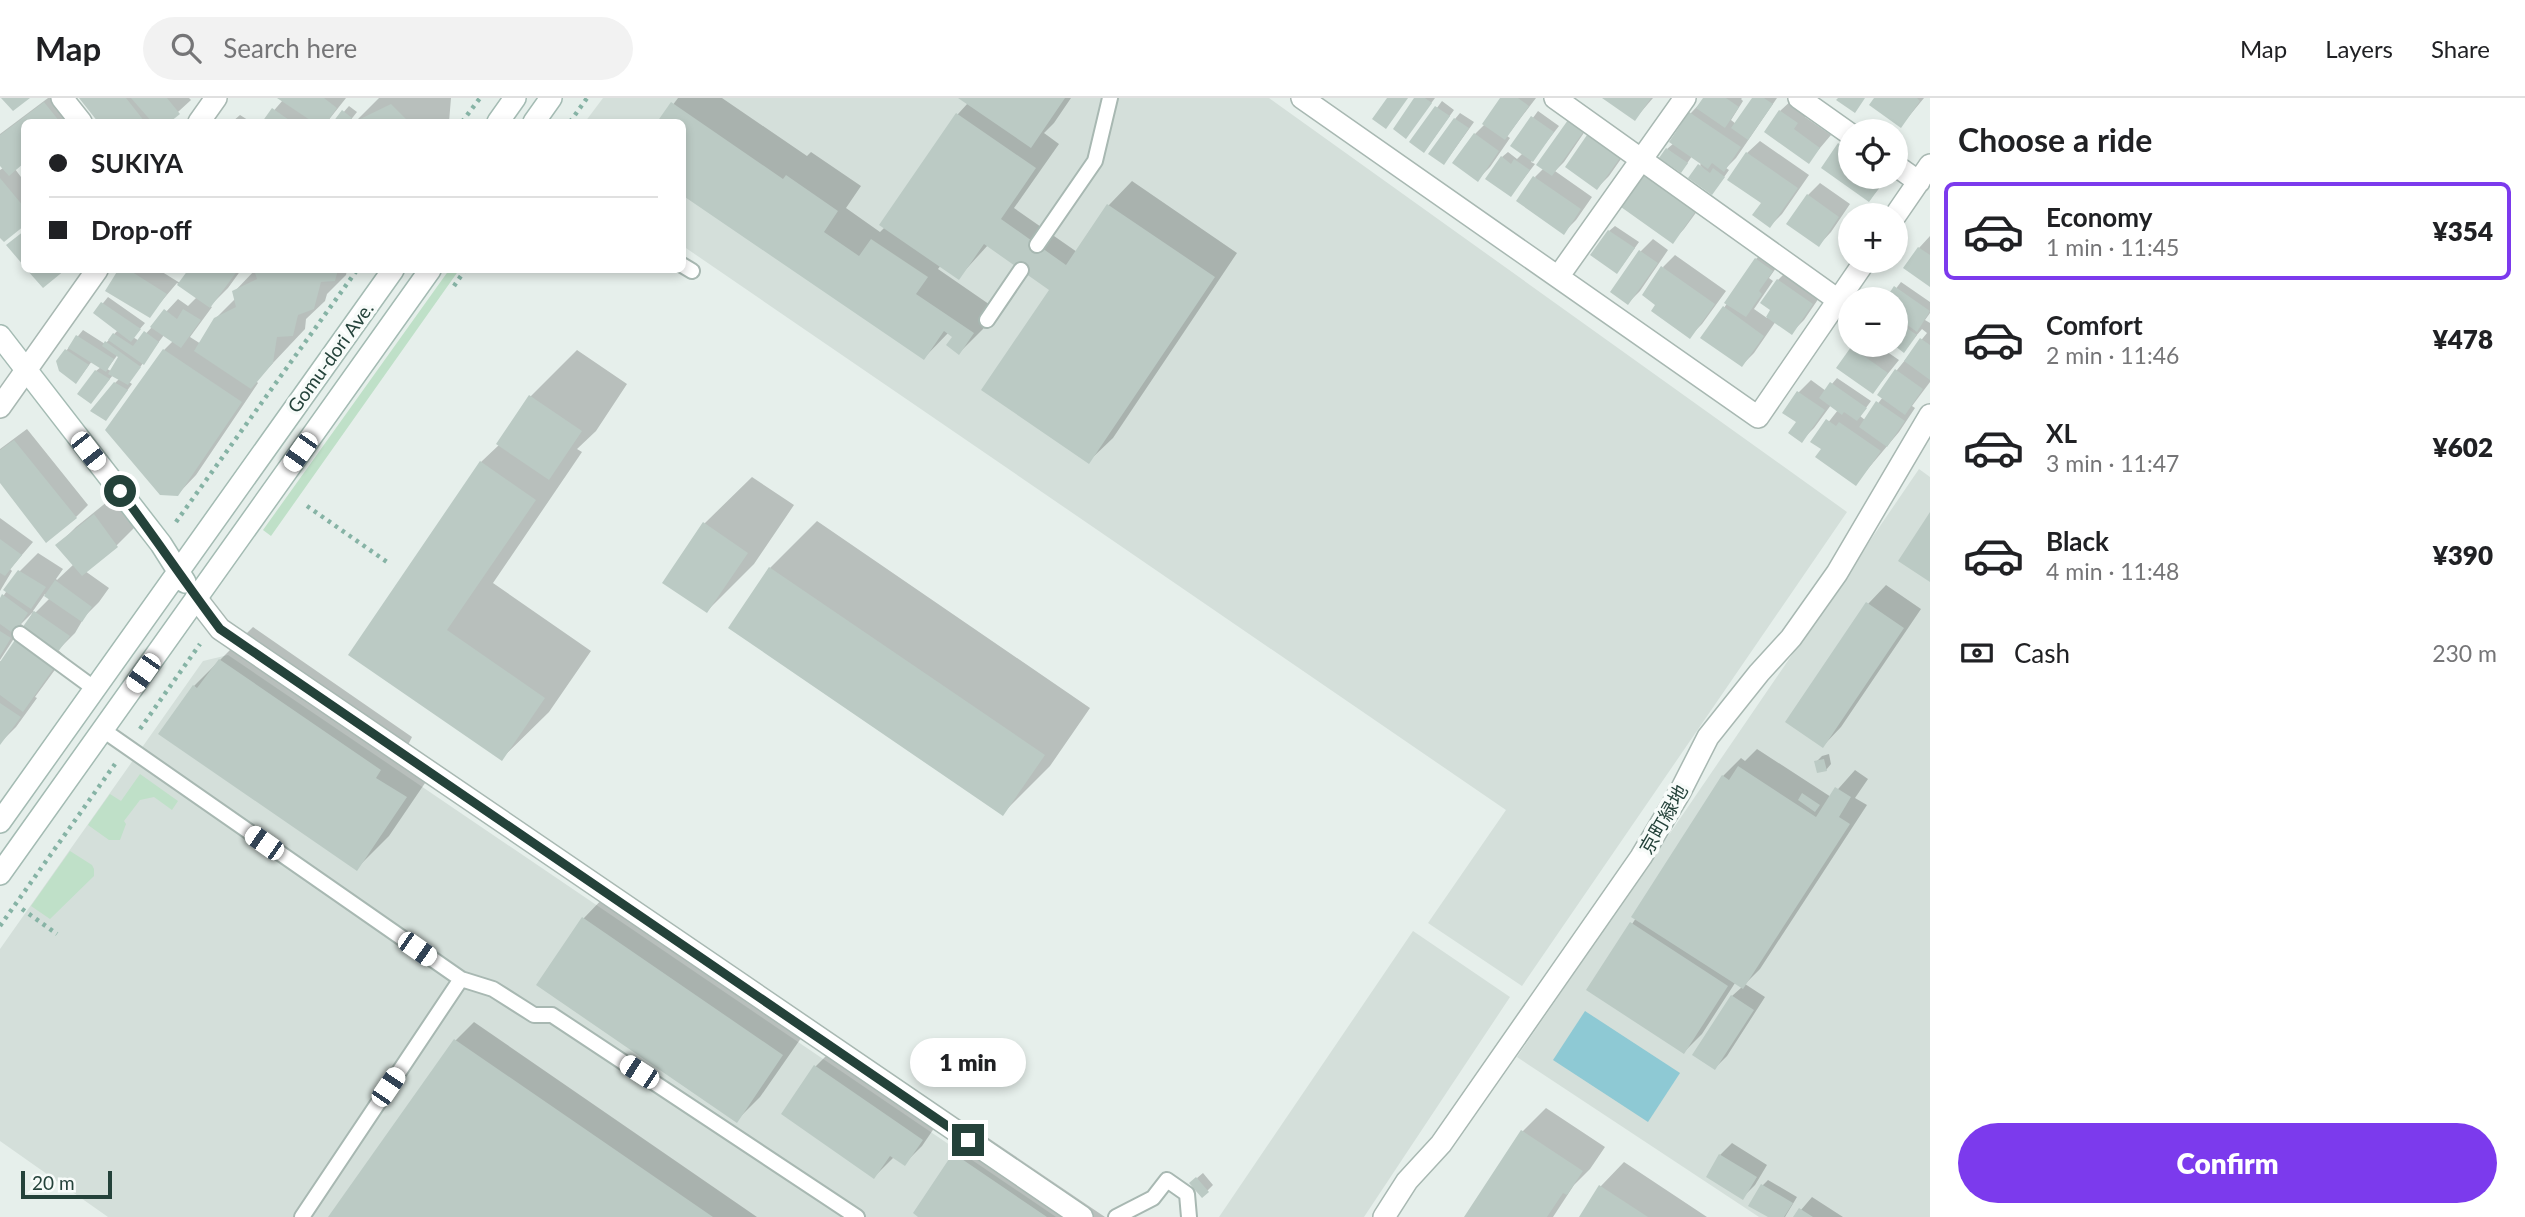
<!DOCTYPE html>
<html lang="en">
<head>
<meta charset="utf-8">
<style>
	body { margin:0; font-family:Lato,"Noto Sans JP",sans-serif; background:#f2f2f2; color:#202124; height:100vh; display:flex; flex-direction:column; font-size:26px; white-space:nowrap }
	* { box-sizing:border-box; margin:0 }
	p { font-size:23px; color:#757577 }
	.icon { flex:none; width:38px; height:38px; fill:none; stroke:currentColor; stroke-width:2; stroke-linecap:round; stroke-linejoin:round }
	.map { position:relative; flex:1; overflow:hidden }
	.side { display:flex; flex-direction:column; background:#fff; width:595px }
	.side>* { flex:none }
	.banner { position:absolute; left:21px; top:21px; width:665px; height:154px; border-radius:10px; box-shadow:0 4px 10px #0003; display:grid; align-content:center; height:154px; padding:0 28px; background:#fff }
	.tools { position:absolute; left:1838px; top:21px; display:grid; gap:14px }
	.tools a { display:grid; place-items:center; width:70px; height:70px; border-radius:50%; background:#fff; box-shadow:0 4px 10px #0003; font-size:35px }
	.scale { position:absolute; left:21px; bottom:18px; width:91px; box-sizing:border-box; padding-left:7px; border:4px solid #24423a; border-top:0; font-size:19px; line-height:24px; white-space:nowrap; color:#24423a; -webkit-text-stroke:5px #f7fbf9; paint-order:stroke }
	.end { position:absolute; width:32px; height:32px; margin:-16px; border:9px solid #24423a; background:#fff; box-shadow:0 0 0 4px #fff }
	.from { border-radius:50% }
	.bubble { position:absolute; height:49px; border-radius:24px; background:#fff; box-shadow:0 4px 10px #0003; font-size:23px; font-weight:800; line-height:49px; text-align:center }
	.car { position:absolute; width:21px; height:42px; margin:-21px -10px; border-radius:9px; box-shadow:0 0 5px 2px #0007; background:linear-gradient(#fff 24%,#345 0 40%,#fff 0 76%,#345 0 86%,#fff 0) }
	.banner b { display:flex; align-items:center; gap:24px; height:66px; font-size:26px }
	.banner b+b { border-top:2px solid #e0e0e0 }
	.banner i { width:18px; height:18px; background:#202124 }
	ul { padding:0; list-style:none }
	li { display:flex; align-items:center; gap:21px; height:98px; margin:0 14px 10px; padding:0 14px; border:4px solid transparent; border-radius:10px }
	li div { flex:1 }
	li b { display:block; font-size:26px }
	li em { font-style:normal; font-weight:800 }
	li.active { border-color:#7c3aed }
	li>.icon { width:63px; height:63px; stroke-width:1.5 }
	h2 { padding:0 28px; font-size:32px; line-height:84px }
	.pay { display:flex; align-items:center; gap:18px; height:77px; padding:0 28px; font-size:26px }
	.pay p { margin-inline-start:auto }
	.primary-button { display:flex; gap:14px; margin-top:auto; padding:14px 28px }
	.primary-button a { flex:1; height:80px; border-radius:42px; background:#7c3aed; color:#fff; font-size:28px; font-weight:800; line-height:80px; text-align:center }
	header { display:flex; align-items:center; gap:42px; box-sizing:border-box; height:98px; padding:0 35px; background:#fff; border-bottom:2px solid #e0e0e0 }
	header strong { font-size:33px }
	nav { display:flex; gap:38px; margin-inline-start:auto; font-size:24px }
	.search { width:490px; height:63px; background:#f2f2f2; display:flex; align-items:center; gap:18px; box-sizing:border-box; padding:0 24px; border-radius:38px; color:#757577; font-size:26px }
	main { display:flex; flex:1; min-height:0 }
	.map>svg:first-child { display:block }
	.built { fill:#d4dfda }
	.green { fill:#bfe0c8 }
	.water { fill:#8ec9d4 }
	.shadow { fill:#0003; fill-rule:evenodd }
	.building { fill:#bbcac4 }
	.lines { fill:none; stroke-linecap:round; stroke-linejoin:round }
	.lane-casing { stroke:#a8b8b2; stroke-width:18 }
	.street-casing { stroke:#a8b8b2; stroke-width:24 }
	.secondary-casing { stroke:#a4bbb3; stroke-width:24 }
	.path { stroke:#86b3a5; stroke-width:4.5; stroke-dasharray:3.5 5; stroke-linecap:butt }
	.lane { stroke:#fff; stroke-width:14 }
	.street { stroke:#fff; stroke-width:21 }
	.secondary { stroke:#fff; stroke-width:21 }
	.route { stroke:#24423a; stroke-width:9 }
	.labels { text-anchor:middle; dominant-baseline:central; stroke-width:7; stroke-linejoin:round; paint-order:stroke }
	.street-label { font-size:19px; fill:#24423a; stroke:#f7fbf9 }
</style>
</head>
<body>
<header>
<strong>Map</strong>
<div class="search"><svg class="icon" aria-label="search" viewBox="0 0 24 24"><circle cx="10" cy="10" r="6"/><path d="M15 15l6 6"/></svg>Search here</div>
<nav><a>Map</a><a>Layers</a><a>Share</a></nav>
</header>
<main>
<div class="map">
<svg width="1930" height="1119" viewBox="0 0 1930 1119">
	<rect width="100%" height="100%" fill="#e6efeb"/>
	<!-- built -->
	<path class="built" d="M603,0H1269L1847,414L1522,888L1428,825L1506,712L683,148L682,24H585Z
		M1919,371L1930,379V1119H1759L1517,959Z
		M228,557L1056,1119H108L0,1043V851L203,563Z
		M1413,833L1510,899L1364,1119H1219Z"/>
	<!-- green -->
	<path class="green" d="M449,172H459L271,438L263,432Z
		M140,676L178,703L172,712L154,699L140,702L124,723L126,726L120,742H109L88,727L110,696L121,703Z
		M70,753L92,767L94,771V778L50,821L31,808Z"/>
	<!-- water -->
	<path class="water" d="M1585,913L1680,975L1648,1024L1553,962Z"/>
	<!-- shadow -->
	<path class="shadow" d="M48,0H62L71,24H24V63L15,71L24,83V125L4,142L0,138V72L3,70L0,65V36Z
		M82,0H189L191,2L167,24H100Z
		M280,0H346L327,24H264L283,2Z
		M379,0H451L449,24H355Z
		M678,0H722L807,58L811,54L861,88L846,110L880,134L885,129L882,126L958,16L968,5L961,0H1071L1054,25L1044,35L1059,46L1014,110L1077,154L1109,107L1132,83L1237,155L1113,340L1089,363L1052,191L988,147L959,179L941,167L938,171L996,211L983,231L959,255L954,238L949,234L924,260L682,24H660Z
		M1417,0H1435L1406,39Z
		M1503,0H1536L1507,38L1510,40L1490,69L1478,81L1475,36L1485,26Z
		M1605,0H1653L1635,21Z
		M1705,0H1742L1741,1L1743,3L1731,22L1736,26L1754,0H1777L1736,60L1726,70L1729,72L1717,89L1700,67L1702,65L1692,58L1686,67L1667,51L1674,45L1671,43L1691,15Z
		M1876,0H1924L1901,28Z
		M1793,1L1809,12L1805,19L1831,37L1809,63L1766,34L1780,13Z
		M1442,3L1454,12L1429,47L1412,44Z
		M349,8L357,14L349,24H335Z
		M1538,13L1559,28L1531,64L1535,66L1511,97L1502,59L1508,54L1517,61L1523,55L1513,47Z
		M1460,15L1474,24L1449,59L1455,21Z
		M240,17L251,24H232Z
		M1594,20L1564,64L1555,73L1592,99L1576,122L1564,134L1535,79Z
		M1600,26L1630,48L1609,78L1597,90L1588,38Z
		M1850,37V79H1889L1869,102L1823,70Z
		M1760,43L1809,77L1782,116L1770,128L1747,55Z
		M1657,67L1706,101L1684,131L1672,144L1645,79Z
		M1820,85L1850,106L1831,134L1819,147L1808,97Z
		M1615,128L1639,144L1622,168L1609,133Z
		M1930,138V186L1919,150Z
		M1653,141L1668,152L1640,193L1628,205L1641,153Z
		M1768,149L1783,160L1769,180L1773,183L1754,211L1767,220L1773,212L1778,182L1790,170L1823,194L1804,222L1792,234L1776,223L1754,255L1742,267L1724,210L1756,161Z
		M1675,157L1726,193L1702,226L1690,238L1663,169Z
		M120,172H159L180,185L190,172H241L228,190L210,208L212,209L190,239L201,246L215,221L236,200L234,194L255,172H347L346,177L327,196L325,203L306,221L305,231L256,283L258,285L196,377L178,396L107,332L164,252L173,243L164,237L129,284L132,286L106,321L115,285L120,280L113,277L96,298V273L101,269L92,263L81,278L66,253L83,232L105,246L118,232L95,215L108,199L145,225L133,239L139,243L178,201L188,208L197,199L177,185L149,218L107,193ZM119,255L121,257L111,273L107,271Z
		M1901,184L1930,204V215L1925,222L1930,225V284L1912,308L1915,310L1899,334L1856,385L1823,351L1813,344L1838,312L1831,307L1814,330L1802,342L1798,324L1785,314L1799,294L1811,282L1826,293L1837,280L1871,303L1860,318L1865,322L1883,299L1879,297L1897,272L1927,235L1922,231L1904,252L1895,246V201H1888Z
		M1856,247H1877L1899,262L1873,294L1852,250Z
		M577,252L627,286L596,333L577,351L582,354L493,485L591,553L549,614L502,660L350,557L481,364L500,346L530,299Z
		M27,331L88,407L76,419L0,382V351Z
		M752,379L794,407L754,466L707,513L705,425Z
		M113,399L135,429L117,447L85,473L109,490L99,504L85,518L75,535L58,552L65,558L35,599L37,600L16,629L0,645V563L2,564L28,532L22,528L0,562V503L20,473L38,455L63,471L56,481L57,482L74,466L58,447L76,429ZM45,496L50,500L35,515L33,513ZM33,514L25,529L21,526Z
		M0,420L33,444L10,471L12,473L0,493Z
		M817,423L1090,610L1050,668L1003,715L770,470Z
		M1886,487L1921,511L1841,629L1823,648L1868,506Z
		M253,529L412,639L408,647L438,666L389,738L357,770L194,588Z
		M1757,651L1831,699L1855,672L1868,681L1855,700L1867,707L1760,871L1745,886L1765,899L1727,958L1715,970L1732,898L1742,889L1735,885L1702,936L1684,954L1589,891L1636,820L1723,678L1741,660L1745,663Z
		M1829,656L1831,666L1826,672L1816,664L1822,658Z
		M607,796L806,933L760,999L736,1023L538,886L584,820Z
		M474,924L757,1119H330L456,942Z
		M834,950L939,1023L922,1048L904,1066L894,1059L874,1079L783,1015L816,968Z
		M1546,1010L1605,1049L1590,1071L1574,1087L1553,1119H1466L1522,1034Z
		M978,1033L1105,1119H921L954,1057Z
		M1732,1045L1767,1067L1755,1087L1743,1099L1720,1057Z
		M1624,1064L1707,1119H1581L1601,1088Z
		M1203,1075L1213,1087L1202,1098L1197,1080Z
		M1768,1082L1797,1099L1785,1119H1771L1762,1088Z
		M1812,1099L1843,1119H1795Z"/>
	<!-- building -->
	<path class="building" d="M1,0H30L13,13Z
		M79,0H126L145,24H98Z
		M131,0H167L180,16L170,24H152Z
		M277,0H324L337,10L327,24H313Z
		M958,0H1065L1031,50Z
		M1387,0H1408L1386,31L1372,21Z
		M1414,0H1425L1432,5L1406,41L1393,31Z
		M1500,0H1518L1529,8L1505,42L1482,26Z
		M1602,0H1651L1635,23Z
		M1703,0H1726L1739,9L1725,30L1696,10Z
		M1752,0H1764L1773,6L1748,42L1731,30Z
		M1838,0H1865L1855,15L1836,2Z
		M1874,0H1917L1920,3L1901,30L1869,7Z
		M44,4L60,24H24V65L9,78L0,68V37Z
		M671,4L783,81L786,77L838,113L824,134L859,158L871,141L928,179L916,196L974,235L959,257L946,247L952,239L944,233L924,262L682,97V24H657Z
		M391,6L406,21L417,24H354Z
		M1435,8L1450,18L1424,55L1409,44Z
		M272,10L292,24H262Z
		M342,12L352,20L349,24H333Z
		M1779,12L1798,25L1794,31L1820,50L1809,66L1764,34Z
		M1689,14L1741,49L1724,74L1712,65L1708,71L1669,44Z
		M956,15L1036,70L1001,121L1066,167L1107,106L1215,179L1089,366L981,292L1049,192L984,146L959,182L879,127Z
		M1531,18L1554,34L1533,64L1510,48Z
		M1454,20L1469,30L1444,67L1428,56Z
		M1568,22L1584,33L1552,78L1536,67Z
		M1474,35L1499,53L1478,84L1452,65Z
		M1587,37L1620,60L1597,92L1565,69Z
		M1838,45L1850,53V79H1887L1869,104L1821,70Z
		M1666,50L1688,65L1681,75L1659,60Z
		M1746,54L1798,90L1770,130L1752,117L1761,105L1727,82Z
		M1501,58L1511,66L1514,61L1530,72L1511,99L1485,81Z
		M1698,66L1710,75L1713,70L1725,79L1712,97L1688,80Z
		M1643,77L1695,114L1673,146L1621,109Z
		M1533,78L1581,111L1564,137L1516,103Z
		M0,80L24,109V128L4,144L0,140Z
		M1807,96L1839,119L1819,149L1786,126Z
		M1608,132L1635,150L1617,176L1590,157Z
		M24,133V168L6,147Z
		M1918,149L1930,157V189L1903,170Z
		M1639,152L1658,165L1628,207L1610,194Z
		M1755,160L1773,173L1759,193L1762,196L1746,219L1724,205Z
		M1661,168L1715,206L1690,241L1651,213L1655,207L1642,197Z
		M27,172H65L43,190Z
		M118,172H129L167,196L150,220L105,193Z
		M188,172H238L210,210L177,187Z
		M254,172H338L335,183L321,184L314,211L298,217L293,238L277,239L273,265L251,291L194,253L214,220L236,209L232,193L257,181Z
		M1777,181L1813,206L1792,237L1766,219L1770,212L1760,205Z
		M1894,188L1930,213L1917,234L1895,218V201L1888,197Z
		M101,204L141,231L131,244L93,215Z
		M1723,208L1764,238L1742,269L1700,240Z
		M164,211L177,221L183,211L201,222L181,250L150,229Z
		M1895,222L1917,237L1904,255L1895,248Z
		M144,233L159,244L144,267L108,242L113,235L133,248Z
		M76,237L114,261L106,274L68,250Z
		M1920,240L1930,247V282L1904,263Z
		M105,243L141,269L128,287L108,276L118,259L102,248Z
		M1851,249L1888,275L1873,296L1836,270Z
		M65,251L89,267L76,286L59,273L56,263Z
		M163,251L242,304L178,398L160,397L105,332Z
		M1895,271L1923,291L1905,317L1877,297Z
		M95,272L110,281L91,306L77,296Z
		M114,284L128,292L106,323L90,313Z
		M1830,284L1867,310L1857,323L1844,314L1842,317L1819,300Z
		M1797,293L1825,312L1802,345L1788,335L1796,324L1782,315Z
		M529,297L582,333L549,382L496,346Z
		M1876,303L1905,323L1887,349L1859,329Z
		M1826,321L1836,328L1839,324L1881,353L1856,388L1815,359L1821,351L1810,344Z
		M14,342L77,420L46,445L0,385V352Z
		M480,363L536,402L447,532L545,600L502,663L348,557Z
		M1930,414V484L1898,463Z
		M94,416L118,449L82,478L55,447Z
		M703,424L748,455L707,515L662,485Z
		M0,441L22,457L5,478L0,475Z
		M769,469L1045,657L1003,718L728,530Z
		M18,472L46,489L31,511L3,492Z
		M55,482L92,509L82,524L44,498Z
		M2,496L28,515L14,536L0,526V500Z
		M1866,504L1904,530L1823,650L1785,624Z
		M34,513L70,538L57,555L22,530Z
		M0,533L11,540L0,558Z
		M15,542L54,570L23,614L0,597V564Z
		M219,561L381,672L376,680L407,699L357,773L158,636L193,587L197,590Z
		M0,605L21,619L0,647Z
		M1824,661L1827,673L1817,675L1814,663Z
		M1738,668L1816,719L1835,689L1851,699L1839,719L1850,726L1743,891L1631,819L1722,677L1729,682Z
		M1802,695L1820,707L1815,714L1798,702Z
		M582,819L783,957L737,1025L536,887Z
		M1630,824L1728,888L1684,956L1586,892Z
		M1731,897L1754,912L1715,972L1692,957Z
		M454,941L713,1119H328Z
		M814,967L923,1042L905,1068L890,1058L874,1081L781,1016Z
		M1521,1032L1583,1073L1567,1097L1563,1095L1547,1119H1464Z
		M953,1055L1047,1119H918L913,1115Z
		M1719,1056L1757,1079L1743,1102L1706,1079Z
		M1196,1079L1209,1094L1202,1100L1189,1085Z
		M1761,1086L1793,1105L1784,1119H1768L1748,1108Z
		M1599,1087L1648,1119H1579Z
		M1799,1110L1813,1119H1793Z"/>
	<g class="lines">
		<defs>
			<path id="lane" d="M1037,147L1095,63L1110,0
				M682,167L692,173
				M987,222L1021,172
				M20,536L95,591
				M103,632L461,881L493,891L534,917H552L857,1119
				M302,1119L461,881
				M1116,1119L1153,1100L1167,1082L1187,1096L1189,1119"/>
			<path id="street" d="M62,0L81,24
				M1302,0L1758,319L1865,163
				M1555,0L1838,202
				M1799,0L1850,36
				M199,24L216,0
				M1895,67L1919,84
				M1895,118L1930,67
				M1558,179L1685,0
				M0,309L97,172
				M196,500L220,531L1082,1119
				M1384,1119L1407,1083L1441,1046L1641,759L1680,694L1708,639L1759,575L1791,540L1837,475L1930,317"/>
			<path id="secondary" d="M498,24L515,0
				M534,24L551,0
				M0,238L161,446L185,484
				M0,724L393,172
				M0,776L430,172"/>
		</defs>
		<!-- lane casing -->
		<use href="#lane" class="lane-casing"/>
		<!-- street casing -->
		<use href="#street" class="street-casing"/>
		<!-- secondary casing -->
		<use href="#secondary" class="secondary-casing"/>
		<!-- path -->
		<path class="path" d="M462,24L480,0
			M570,24L587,0
			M454,188L465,172
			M307,408L387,464
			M176,424L357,172
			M140,631L200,546
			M22,811L57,836
			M0,828L115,666"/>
		<!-- lane -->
		<use href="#lane" class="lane"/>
		<!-- street -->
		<use href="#street" class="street"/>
		<!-- secondary -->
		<use href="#secondary" class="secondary"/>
	</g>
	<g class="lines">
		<!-- route -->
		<path class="route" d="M120,393C154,438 186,486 220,531L968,1042"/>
	</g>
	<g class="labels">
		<!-- street labels -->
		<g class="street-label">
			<text transform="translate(330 259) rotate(-54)">Gomu-dori Ave.</text>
			<text transform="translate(1663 721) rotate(-60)">京町緑地</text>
		</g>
	</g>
</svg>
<div class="tools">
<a><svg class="icon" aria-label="locate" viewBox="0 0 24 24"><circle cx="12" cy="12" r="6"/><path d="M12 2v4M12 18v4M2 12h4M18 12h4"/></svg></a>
<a>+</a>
<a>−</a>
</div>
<div class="scale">20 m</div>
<i class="end from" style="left:120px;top:393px"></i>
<i class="end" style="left:968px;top:1042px"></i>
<div class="bubble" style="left:910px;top:940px;width:116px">1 min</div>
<i class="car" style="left:88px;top:353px;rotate:142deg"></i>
<i class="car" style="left:300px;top:354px;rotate:215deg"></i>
<i class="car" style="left:143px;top:575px;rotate:215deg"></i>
<i class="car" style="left:264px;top:745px;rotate:305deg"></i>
<i class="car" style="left:417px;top:851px;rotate:125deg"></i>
<i class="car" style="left:639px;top:974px;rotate:303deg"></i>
<i class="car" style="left:388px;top:989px;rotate:34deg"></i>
<div class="banner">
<b><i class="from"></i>SUKIYA</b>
<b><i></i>Drop-off</b>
</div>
</div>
<section class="side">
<h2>Choose a ride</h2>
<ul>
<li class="active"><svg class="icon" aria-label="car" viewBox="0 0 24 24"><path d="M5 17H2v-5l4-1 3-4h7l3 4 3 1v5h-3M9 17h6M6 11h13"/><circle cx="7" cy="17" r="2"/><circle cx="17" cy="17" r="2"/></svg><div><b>Economy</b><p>1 min · 11:45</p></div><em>¥354</em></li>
<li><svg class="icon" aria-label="car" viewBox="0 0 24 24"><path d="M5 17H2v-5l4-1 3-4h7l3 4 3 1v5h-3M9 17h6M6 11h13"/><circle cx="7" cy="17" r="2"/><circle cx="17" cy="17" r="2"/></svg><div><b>Comfort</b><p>2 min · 11:46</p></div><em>¥478</em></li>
<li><svg class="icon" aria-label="car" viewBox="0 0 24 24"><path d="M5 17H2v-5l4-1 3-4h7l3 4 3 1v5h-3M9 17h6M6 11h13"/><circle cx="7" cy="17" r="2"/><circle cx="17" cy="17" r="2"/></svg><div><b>XL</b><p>3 min · 11:47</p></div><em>¥602</em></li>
<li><svg class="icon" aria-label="car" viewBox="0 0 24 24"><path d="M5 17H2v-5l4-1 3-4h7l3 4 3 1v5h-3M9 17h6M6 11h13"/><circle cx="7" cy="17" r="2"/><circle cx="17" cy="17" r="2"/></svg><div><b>Black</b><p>4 min · 11:48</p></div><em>¥390</em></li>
</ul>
<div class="pay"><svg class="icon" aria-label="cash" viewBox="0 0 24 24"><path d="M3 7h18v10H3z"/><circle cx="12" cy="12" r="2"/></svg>Cash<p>230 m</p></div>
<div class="primary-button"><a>Confirm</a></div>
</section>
</main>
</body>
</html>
